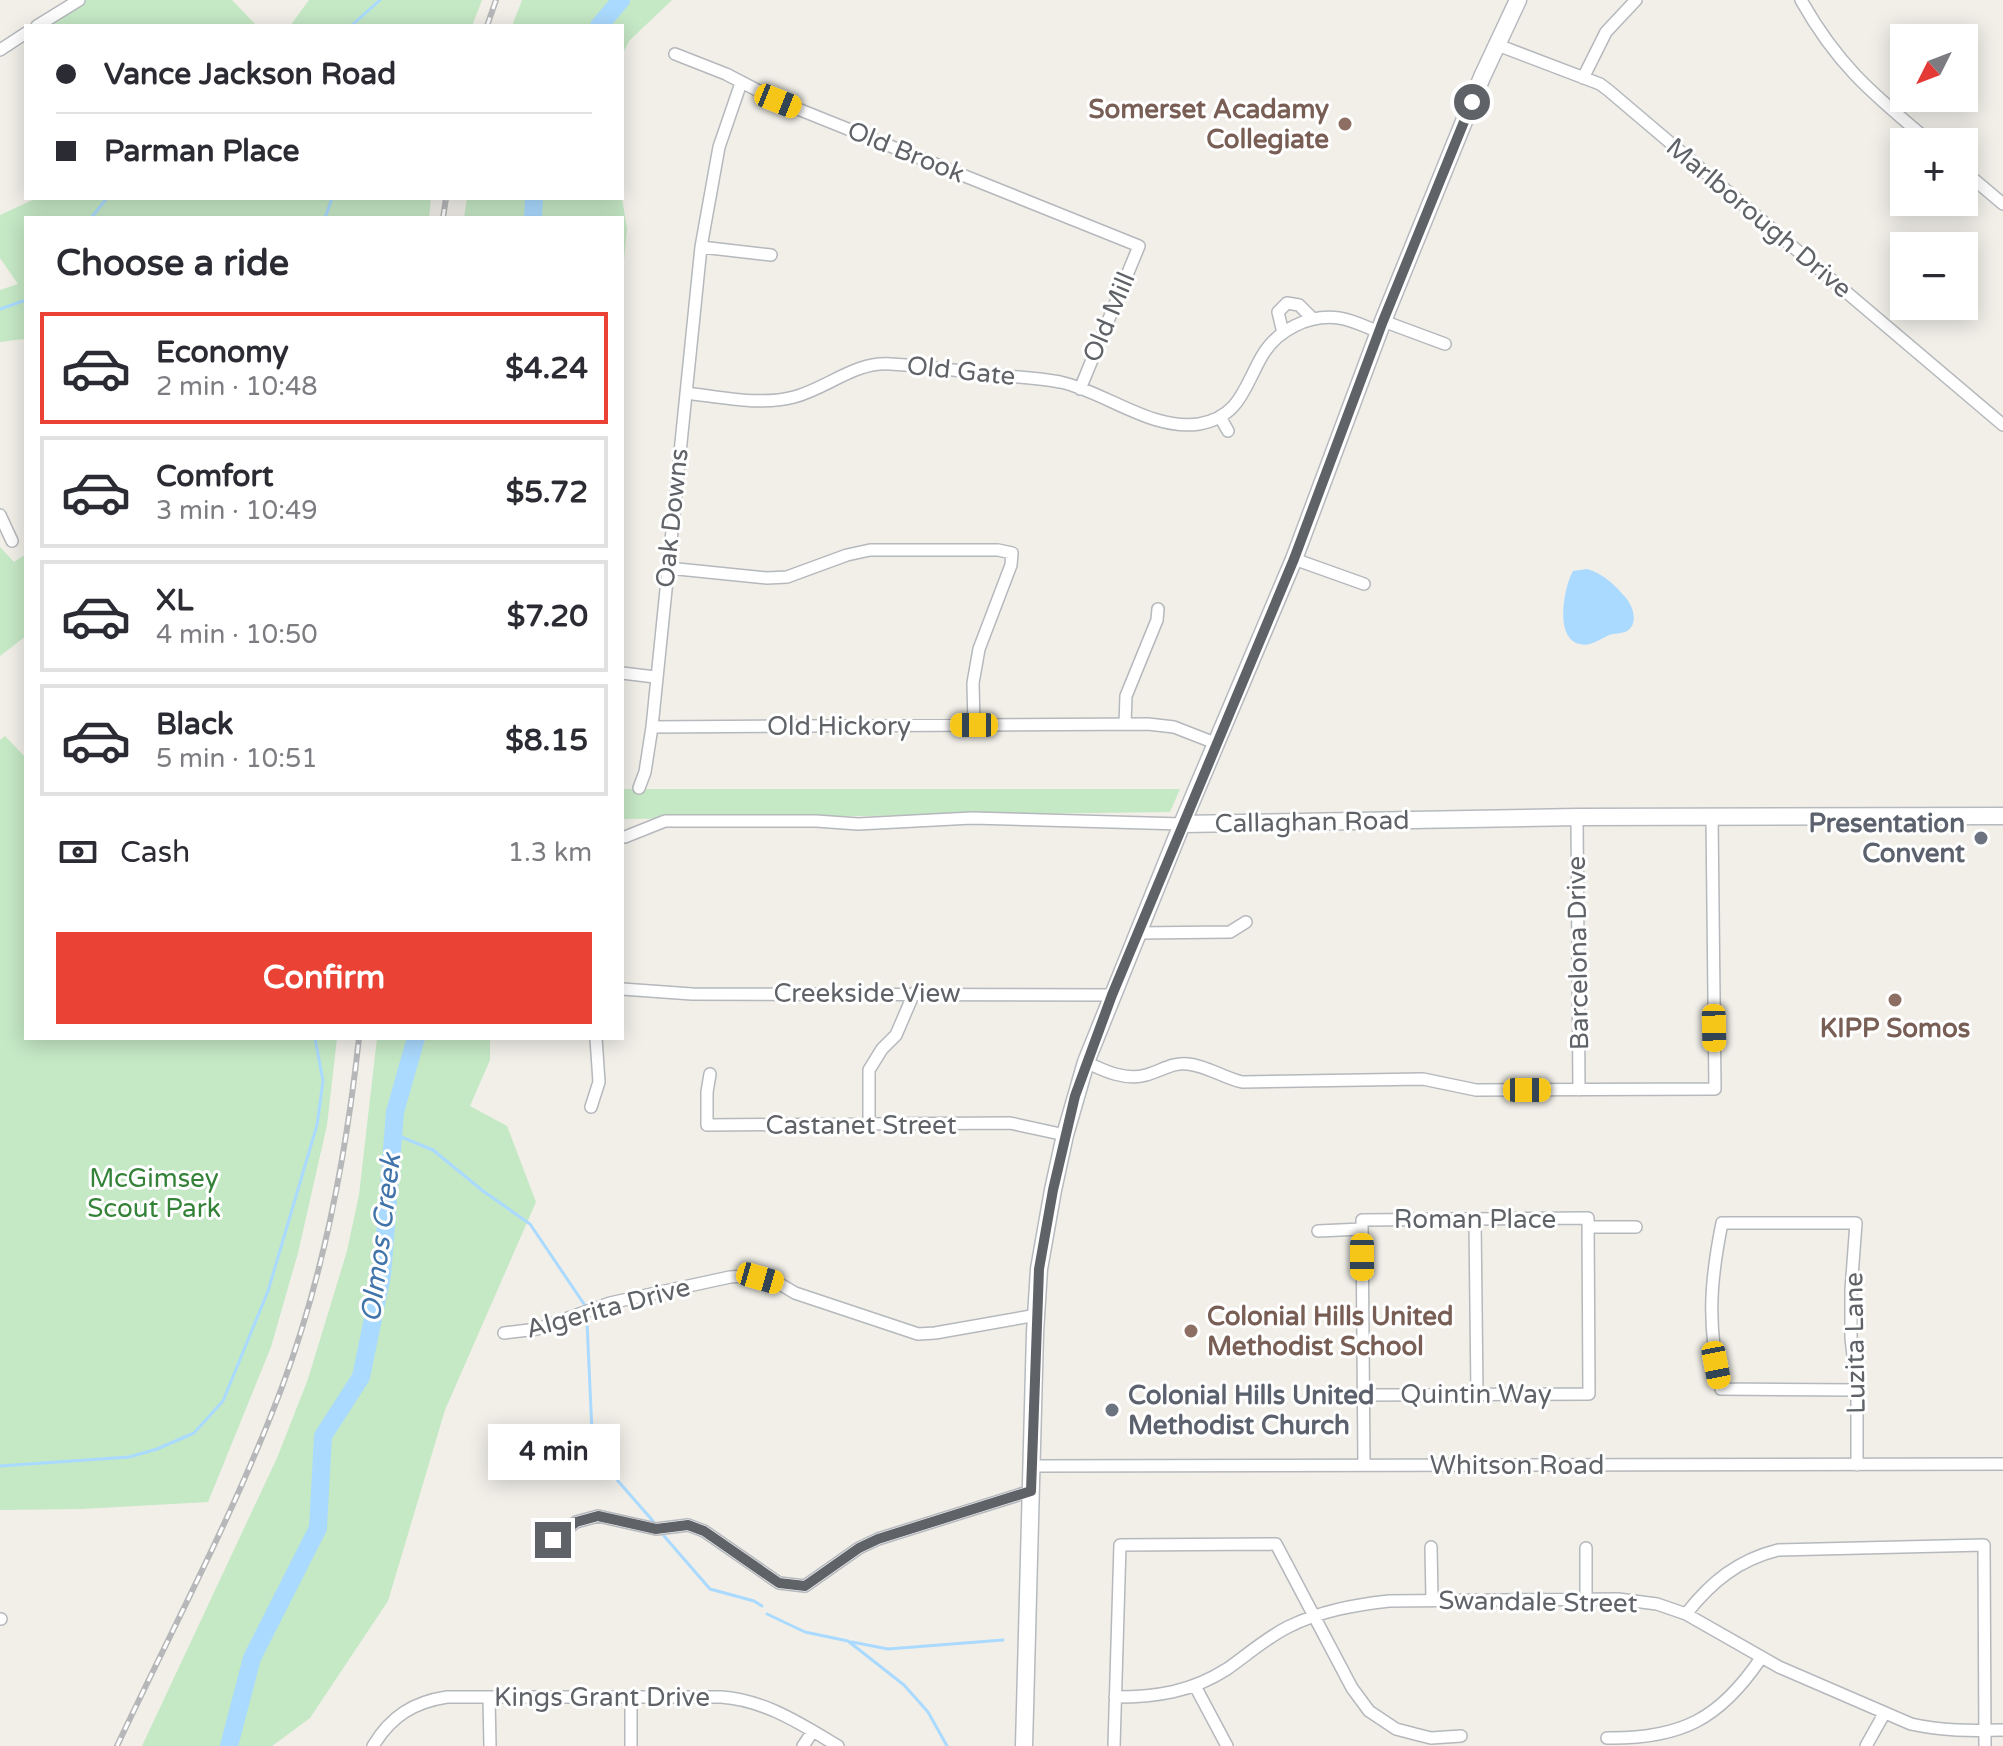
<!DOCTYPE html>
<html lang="en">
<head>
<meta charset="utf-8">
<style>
	body { margin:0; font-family:"Varela Round",sans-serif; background:#f7f7f7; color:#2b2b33; height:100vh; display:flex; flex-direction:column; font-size:30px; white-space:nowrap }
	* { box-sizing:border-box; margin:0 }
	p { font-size:26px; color:#7c7c81 }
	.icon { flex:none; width:44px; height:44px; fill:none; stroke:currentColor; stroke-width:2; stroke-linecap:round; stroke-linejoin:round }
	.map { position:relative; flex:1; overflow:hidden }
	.details { position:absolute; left:24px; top:216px; width:600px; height:824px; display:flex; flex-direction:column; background:#fff; border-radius:0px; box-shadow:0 4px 20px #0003 }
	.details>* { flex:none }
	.guide { position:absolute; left:24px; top:24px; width:600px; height:176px; border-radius:0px; box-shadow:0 4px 20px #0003; display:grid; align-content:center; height:176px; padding:0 32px; background:#fff }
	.needle { width:52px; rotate:228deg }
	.fabs { position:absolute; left:1890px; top:24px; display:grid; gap:16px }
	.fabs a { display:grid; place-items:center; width:88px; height:88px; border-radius:0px; background:#fff; box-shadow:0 4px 20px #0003; font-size:40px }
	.end { position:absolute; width:36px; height:36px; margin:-18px; border:10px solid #5f6368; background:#fff; box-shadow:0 0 0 4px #fff }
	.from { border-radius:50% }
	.bubble { position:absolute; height:56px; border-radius:0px; background:#fff; box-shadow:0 4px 20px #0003; font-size:26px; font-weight:700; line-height:56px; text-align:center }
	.car { position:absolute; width:24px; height:48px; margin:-24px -12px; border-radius:10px; box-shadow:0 0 6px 2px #0007; background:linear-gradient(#f5c518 24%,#345 0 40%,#f5c518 0 76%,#345 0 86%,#f5c518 0) }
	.guide b { display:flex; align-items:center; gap:28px; height:76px; font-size:30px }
	.guide b+b { border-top:2px solid #e1e1e2 }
	.guide i { width:20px; height:20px; background:#2b2b33 }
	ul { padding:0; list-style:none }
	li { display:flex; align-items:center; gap:24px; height:112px; margin:0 16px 12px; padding:0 16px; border:4px solid #e1e1e2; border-radius:0px }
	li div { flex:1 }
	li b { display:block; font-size:30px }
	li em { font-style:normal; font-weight:700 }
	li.selected { border-color:#ea4335 }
	li>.icon { width:72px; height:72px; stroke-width:1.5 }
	h2 { padding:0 32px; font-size:36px; line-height:96px }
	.pay { display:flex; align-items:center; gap:20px; height:88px; padding:0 32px; font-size:30px }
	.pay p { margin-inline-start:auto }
	.primary-button { display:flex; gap:16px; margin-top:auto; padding:16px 32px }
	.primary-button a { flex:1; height:92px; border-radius:0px; background:#ea4335; color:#fff; font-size:32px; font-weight:700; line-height:92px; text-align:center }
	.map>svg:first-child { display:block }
	.green { fill:#c5e8c5 }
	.water { fill:#aadaff }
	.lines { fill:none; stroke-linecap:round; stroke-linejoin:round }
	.stream { stroke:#aadaff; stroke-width:3 }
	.river { stroke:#aadaff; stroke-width:18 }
	.street-casing { stroke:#b5b8bc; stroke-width:14 }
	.secondary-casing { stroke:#b6babf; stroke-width:19 }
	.street { stroke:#fff; stroke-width:11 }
	.secondary { stroke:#fff; stroke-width:16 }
	.rail-casing { stroke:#b6b7b8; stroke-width:6 }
	.rail { stroke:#fff; stroke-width:3; stroke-dasharray:9; stroke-linecap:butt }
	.route { stroke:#5f6368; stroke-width:10 }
	.education-dot { fill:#8d6e63; stroke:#fff; stroke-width:3 }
	.worship-dot { fill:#6b7280; stroke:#fff; stroke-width:3 }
	.labels { text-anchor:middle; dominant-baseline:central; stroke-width:6; stroke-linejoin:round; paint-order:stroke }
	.education-label { font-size:26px; font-weight:bold; fill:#785e54; stroke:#fff; text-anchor:end }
	.street-label { font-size:26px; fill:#5f6368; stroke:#fff }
	.worship-label { font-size:26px; font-weight:bold; fill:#5b616d; stroke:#fff; text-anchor:end }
	.park-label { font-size:26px; fill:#348238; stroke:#fff }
	.water-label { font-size:28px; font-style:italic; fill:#4174aa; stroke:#fff }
</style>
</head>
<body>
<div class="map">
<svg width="2003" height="1746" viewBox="0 0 2003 1746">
	<rect width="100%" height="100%" fill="#f1efe8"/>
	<!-- green -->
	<path class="green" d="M87,0H232L257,26H46Z
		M309,0H482L472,26H290Z
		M522,0H672L629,41L622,55V26H512Z
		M37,198H431L429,218H26V342L23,339L0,342V290L18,284L0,258V215Z
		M467,198H622L627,229L622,281V218H464Z
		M0,547L14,562L26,554V636L0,656Z
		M5,736L26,758V1038H337L327,1125L298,1253L271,1347L208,1502L81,1509L0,1510V740Z
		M622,789H1180L1170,812L622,819Z
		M377,1038H490V1060L470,1106L507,1126L536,1202L445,1410L388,1601L310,1718L272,1746H142L277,1458L308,1379L347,1251L359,1195Z"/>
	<!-- water -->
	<path class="water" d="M1587,569C1604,574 1614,584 1626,598C1633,606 1639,624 1627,631C1622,634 1614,633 1609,635C1600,639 1591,647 1580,644C1554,639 1564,587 1573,571Z"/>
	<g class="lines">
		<!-- stream -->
		<path class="stream" d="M351,26L380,0
			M91,218L107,198
			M325,218L332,198
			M0,309L26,300
			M394,1134L433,1150L483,1191L530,1224L584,1304
			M587,1322L592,1432L618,1481L653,1521
			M0,1466L129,1457L157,1449L194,1433L223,1401L268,1291L317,1125L323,1081L315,1038
			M664,1536L710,1589L754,1601L762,1606
			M767,1614L805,1632L848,1641L904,1685L928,1712L947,1746
			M852,1642L888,1649L1003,1640"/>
		<!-- river -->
		<path class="river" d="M599,26L621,0
			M533,218L534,198
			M229,1746L252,1658L318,1528L323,1436L361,1377L382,1275L395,1112L416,1038"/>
		<defs>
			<path id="street" d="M1801,0C1838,66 1873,94 1930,142
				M37,26L79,0
				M1495,44L1600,84L1608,90L2003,425
				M0,50L26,33
				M675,54L726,74L778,101L1139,246L1080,389
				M1583,78L1606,32L1636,0
				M1964,171L2003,204
				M701,247L771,255
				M1383,321L1445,344
				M1283,333L1278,312L1287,303L1299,305L1313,319
				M686,393C721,397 759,406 794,397C828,388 855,361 891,364C925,366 960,371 994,375C1016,377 1039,378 1060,382C1106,392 1151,431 1199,424C1240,417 1244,387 1262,356C1277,330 1309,314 1339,318C1353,320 1366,327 1379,332
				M1220,417L1228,431
				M0,515L12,541
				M1294,559L1364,584
				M668,568L767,578L787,577L847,555L870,550H998L1012,553L1011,565L979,649L973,683L974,725
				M622,673L655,677
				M1125,724L1126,696L1157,620L1158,609
				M652,727L1148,724L1174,727L1215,743
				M639,788L645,772L652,727L701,247L719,147L741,83
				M1577,817L1579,1090
				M625,837L665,821H816L858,824L972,818L1182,824
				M1137,933L1230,932L1246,922
				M622,989L692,994L1112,995
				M1086,1062C1104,1071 1126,1081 1146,1075C1161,1071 1172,1062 1188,1064C1207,1066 1224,1078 1242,1082L1423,1079L1476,1090L1715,1089L1712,816
				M710,1074L707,1092V1125L1010,1123L1065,1135
				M591,1107L599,1082L596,1038
				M869,1125V1070L882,1049L896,1035L914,993
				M1475,1220L1477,1394
				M1588,1227H1636
				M1318,1231L1362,1229
				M504,1333L537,1329L610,1303L730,1277L745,1276L760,1278L780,1284L795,1293L918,1334L935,1333L1037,1315
				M1857,1390L1721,1389C1708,1326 1709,1287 1722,1223H1856L1851,1290V1338L1857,1390V1465
				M1363,1395L1589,1394L1588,1218L1362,1220L1364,1465
				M1032,1466L2003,1464
				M553,1540L576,1522L598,1516L656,1529L688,1525L704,1531L779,1583L805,1586L859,1548L878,1539L1031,1491
				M1431,1547L1432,1600
				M1586,1548V1600
				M1686,1614C1711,1582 1738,1560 1778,1550L1984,1545L1985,1746
				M0,1619H1
				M1195,1686L1227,1746
				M489,1697L490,1746
				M631,1697V1746
				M1115,1697C1157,1697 1191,1692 1227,1669C1247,1655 1266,1638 1288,1627C1320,1611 1354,1605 1389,1601L1618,1599L1657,1604L1686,1614L1779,1667L1911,1724C1942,1731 1971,1731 2003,1730
				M1607,1738C1681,1739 1720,1719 1761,1658
				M373,1746C391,1716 414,1702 447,1697H721C765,1700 801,1724 838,1746
				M803,1746L813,1731
				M1114,1746L1120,1545L1276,1544L1352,1688L1369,1711L1396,1729L1415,1734L1431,1738L1461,1736
				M1866,1746L1884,1714"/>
			<path id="secondary" d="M1182,824L1577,817L2003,816
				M1024,1746L1035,1333L1039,1269L1053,1190L1065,1135L1086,1062L1182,824L1294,559L1383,321L1482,77L1518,0"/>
		</defs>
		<!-- street casing -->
		<use href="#street" class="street-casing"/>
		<!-- secondary casing -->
		<use href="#secondary" class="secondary-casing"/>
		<!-- street -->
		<use href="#street" class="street"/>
		<!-- secondary -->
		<use href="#secondary" class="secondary"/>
		<defs>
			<path id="rail" d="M487,26L496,0
				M443,218L446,198
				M117,1746C173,1627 236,1510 282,1387C324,1275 346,1157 359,1038"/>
		</defs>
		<!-- rail casing -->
		<use href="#rail" class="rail-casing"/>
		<!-- rail -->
		<use href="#rail" class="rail"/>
	</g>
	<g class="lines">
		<!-- route -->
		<path class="route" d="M553,1540L576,1522L598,1516L656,1529L688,1525L704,1531L779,1583L805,1586L859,1548L878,1539L1031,1491L1039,1269L1053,1190L1075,1096L1112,995L1294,559L1383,321L1472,102"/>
	</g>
	<!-- markers -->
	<g class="education-dot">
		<circle cx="1345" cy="124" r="8"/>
		<circle cx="1895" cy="1000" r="8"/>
		<circle cx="1191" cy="1331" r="8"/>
	</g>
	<g class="worship-dot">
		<circle cx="1981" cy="838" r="8"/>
		<circle cx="1112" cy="1410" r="8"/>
	</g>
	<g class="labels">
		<!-- education labels -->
		<g class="education-label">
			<text x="1329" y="109">Somerset Acadamy<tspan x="1329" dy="30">Collegiate</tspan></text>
			<text x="1895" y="1028" text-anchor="middle">KIPP Somos</text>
			<text x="1207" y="1316" text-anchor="start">Colonial Hills United<tspan x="1207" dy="30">Methodist School</tspan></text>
		</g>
		<!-- street labels -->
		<g class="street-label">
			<text transform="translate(906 152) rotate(22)">Old Brook</text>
			<text transform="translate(1759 218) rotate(40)">Marlborough Drive</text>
			<text transform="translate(1109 317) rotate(-67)">Old Mill</text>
			<text transform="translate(961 371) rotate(6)">Old Gate</text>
			<text transform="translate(672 518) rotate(-84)">Oak Downs</text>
			<text x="839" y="726">Old Hickory</text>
			<text transform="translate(1312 822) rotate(-1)">Callaghan Road</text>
			<text transform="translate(1578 953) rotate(-91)">Barcelona Drive</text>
			<text x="867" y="993">Creekside View</text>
			<text x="861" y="1125">Castanet Street</text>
			<text x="1475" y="1219">Roman Place</text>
			<text transform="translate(608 1308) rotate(-15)">Algerita Drive</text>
			<text transform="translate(1855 1343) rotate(-91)">Luzita Lane</text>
			<text x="1476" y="1394">Quintin Way</text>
			<text x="1517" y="1465">Whitson Road</text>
			<text transform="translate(1538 1602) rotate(1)">Swandale Street</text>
			<text x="602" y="1697">Kings Grant Drive</text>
		</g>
		<!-- worship labels -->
		<g class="worship-label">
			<text x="1965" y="823">Presentation<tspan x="1965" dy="30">Convent</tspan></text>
			<text x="1128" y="1395" text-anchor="start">Colonial Hills United<tspan x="1128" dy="30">Methodist Church</tspan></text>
		</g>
		<!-- park labels -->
		<g class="park-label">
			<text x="154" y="1178">McGimsey<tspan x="154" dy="30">Scout Park</tspan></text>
		</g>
		<!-- water labels -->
		<g class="water-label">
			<text transform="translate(381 1238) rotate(-83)">Olmos Creek</text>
		</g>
	</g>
</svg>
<div class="fabs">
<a><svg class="needle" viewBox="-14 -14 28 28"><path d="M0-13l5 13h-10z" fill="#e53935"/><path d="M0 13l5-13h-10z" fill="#7c7c81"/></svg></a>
<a>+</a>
<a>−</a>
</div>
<i class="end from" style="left:1472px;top:102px"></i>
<i class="end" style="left:553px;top:1540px"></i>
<div class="bubble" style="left:488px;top:1424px;width:132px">4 min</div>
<i class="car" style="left:778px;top:101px;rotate:112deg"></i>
<i class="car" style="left:974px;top:725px;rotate:270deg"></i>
<i class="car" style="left:1714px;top:1028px;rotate:179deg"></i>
<i class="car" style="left:1527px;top:1090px;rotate:90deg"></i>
<i class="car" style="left:1362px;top:1257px;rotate:180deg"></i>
<i class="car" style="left:760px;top:1278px;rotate:106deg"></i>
<i class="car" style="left:1716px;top:1365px;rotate:169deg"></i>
<div class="guide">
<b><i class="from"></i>Vance Jackson Road</b>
<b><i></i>Parman Place</b>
</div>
<section class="details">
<h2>Choose a ride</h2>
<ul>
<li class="selected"><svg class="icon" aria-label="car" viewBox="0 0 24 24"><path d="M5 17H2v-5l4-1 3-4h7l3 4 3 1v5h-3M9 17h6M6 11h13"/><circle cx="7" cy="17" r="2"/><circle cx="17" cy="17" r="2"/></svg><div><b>Economy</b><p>2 min · 10:48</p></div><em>$4.24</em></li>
<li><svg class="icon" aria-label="car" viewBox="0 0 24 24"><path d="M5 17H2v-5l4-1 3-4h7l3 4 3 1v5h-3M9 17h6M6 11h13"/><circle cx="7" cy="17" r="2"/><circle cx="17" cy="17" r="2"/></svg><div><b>Comfort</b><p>3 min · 10:49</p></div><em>$5.72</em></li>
<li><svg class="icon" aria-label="car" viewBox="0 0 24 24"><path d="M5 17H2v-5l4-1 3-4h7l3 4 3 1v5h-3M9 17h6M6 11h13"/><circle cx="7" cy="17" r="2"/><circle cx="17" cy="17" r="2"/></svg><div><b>XL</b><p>4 min · 10:50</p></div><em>$7.20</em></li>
<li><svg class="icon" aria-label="car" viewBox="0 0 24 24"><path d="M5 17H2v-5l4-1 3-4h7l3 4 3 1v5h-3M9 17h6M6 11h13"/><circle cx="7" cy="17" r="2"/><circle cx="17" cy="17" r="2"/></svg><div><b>Black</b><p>5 min · 10:51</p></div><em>$8.15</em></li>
</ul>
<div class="pay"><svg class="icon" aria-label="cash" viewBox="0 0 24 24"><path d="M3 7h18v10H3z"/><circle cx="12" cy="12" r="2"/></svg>Cash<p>1.3 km</p></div>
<div class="primary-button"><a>Confirm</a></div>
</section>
</div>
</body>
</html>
